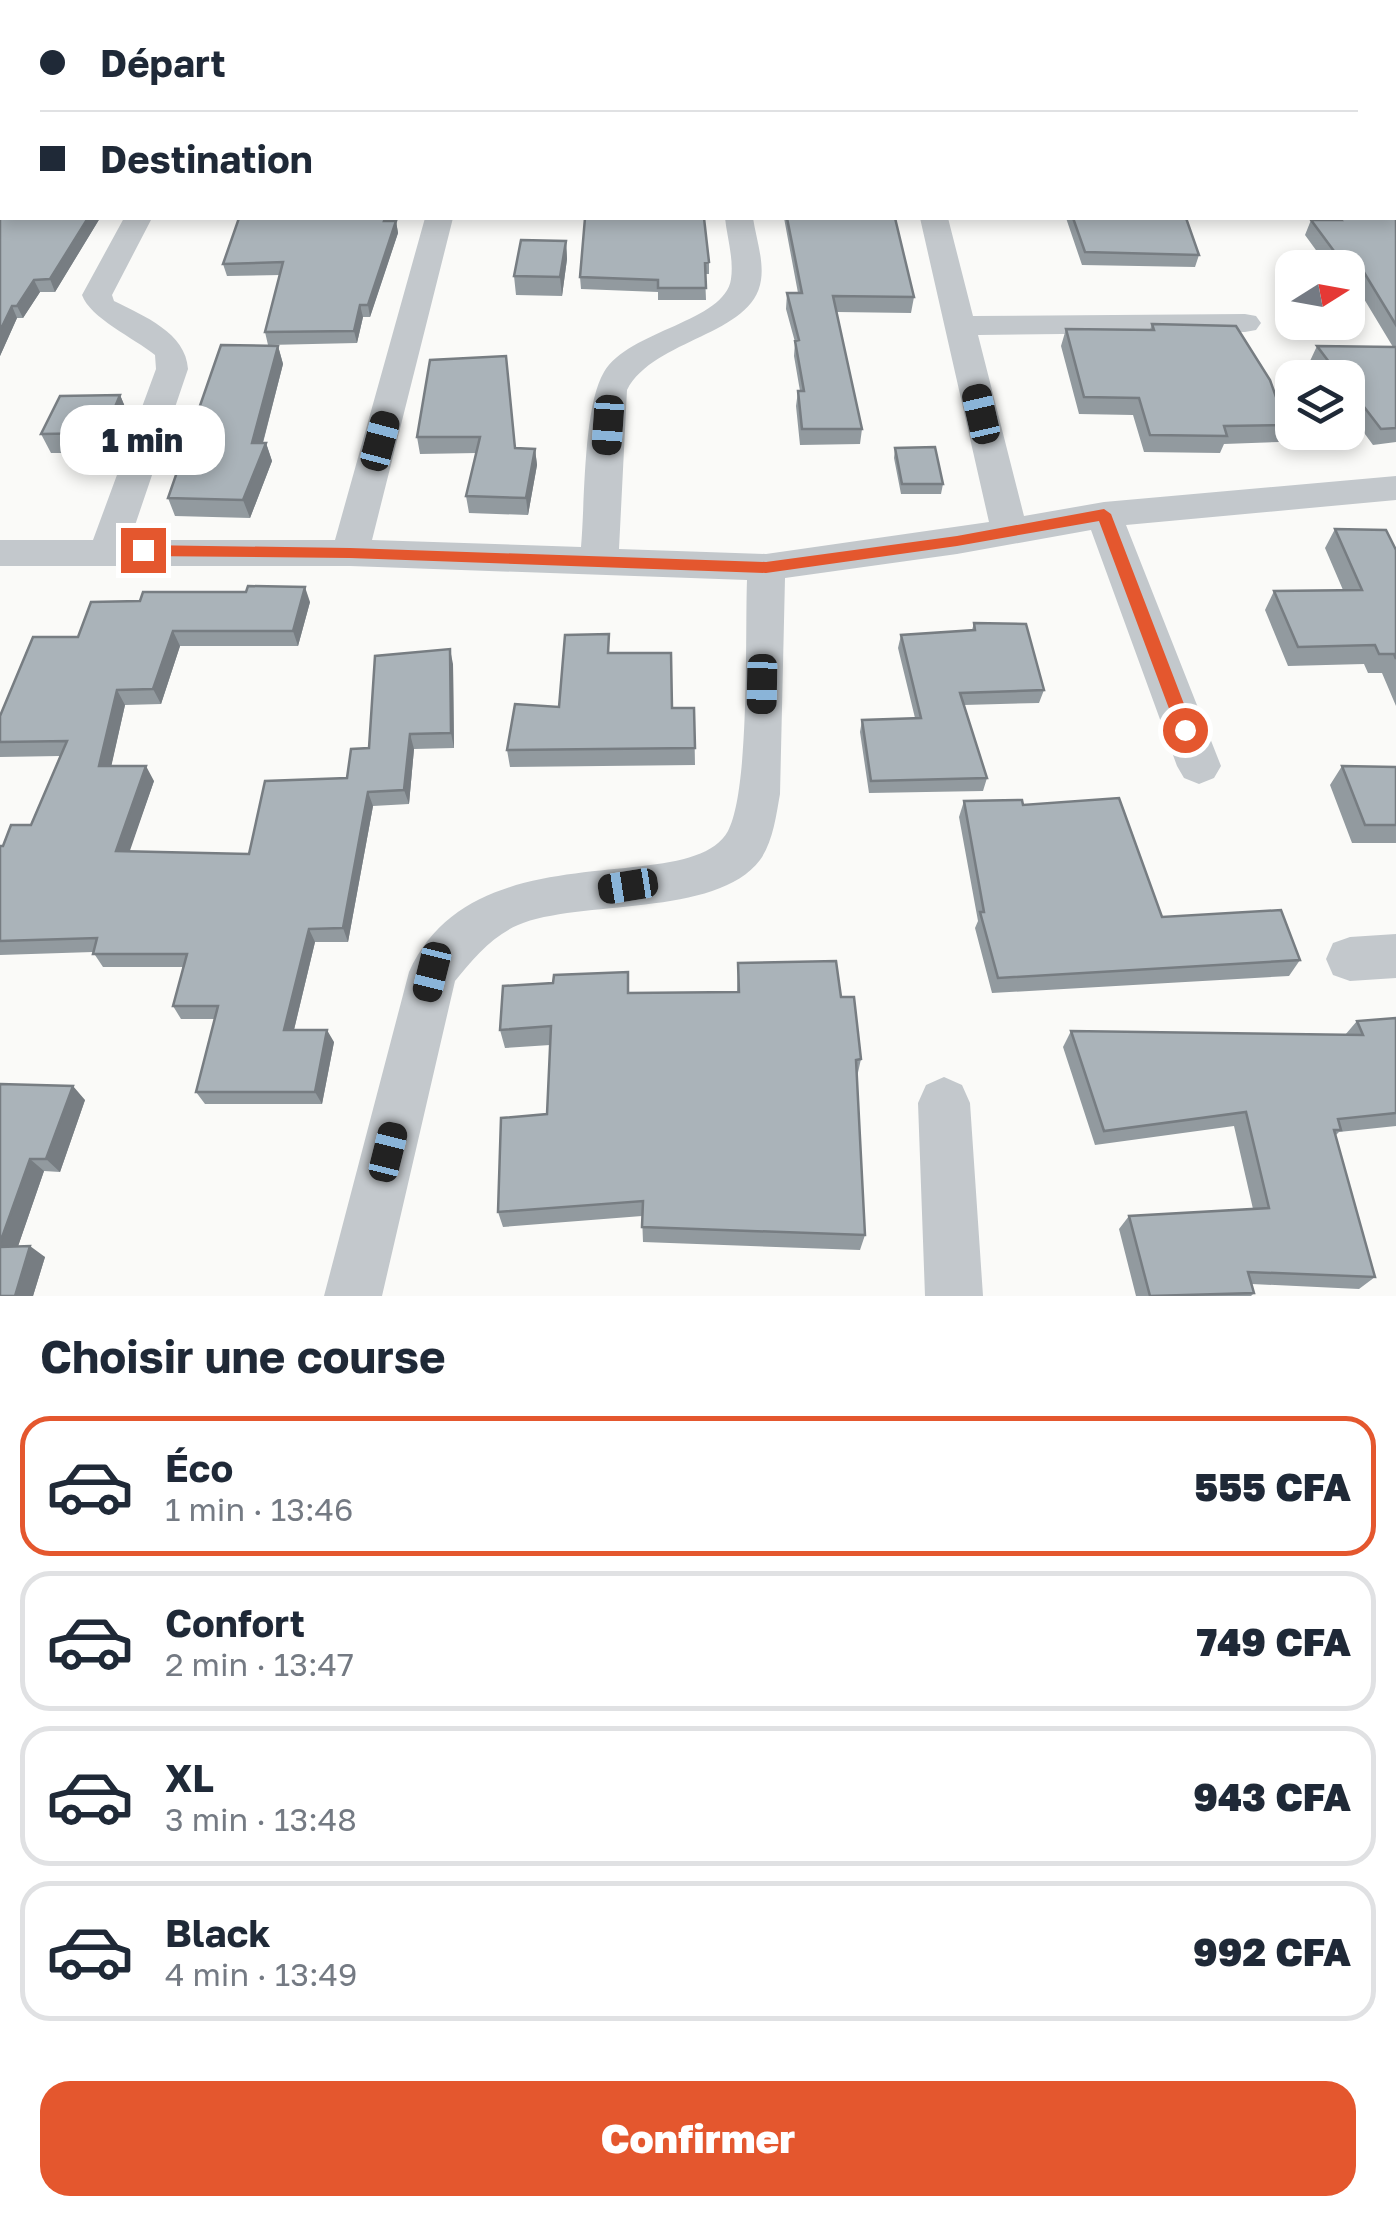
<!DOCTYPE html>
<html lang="fr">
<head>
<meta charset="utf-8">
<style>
	body { margin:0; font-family:"Golos Text",sans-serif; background:#f6f6f7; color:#1f2937; height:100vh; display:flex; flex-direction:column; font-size:38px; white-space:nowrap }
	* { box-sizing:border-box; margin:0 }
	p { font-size:32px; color:#747a83 }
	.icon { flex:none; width:55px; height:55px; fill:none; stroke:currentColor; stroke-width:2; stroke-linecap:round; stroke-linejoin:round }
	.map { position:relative; height:1296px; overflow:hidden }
	.side { display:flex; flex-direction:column; background:#fff; flex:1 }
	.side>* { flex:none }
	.banner { position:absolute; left:0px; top:0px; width:1398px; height:220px; box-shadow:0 5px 15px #0003; display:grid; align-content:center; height:220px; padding:0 40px; background:#fff }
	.needle { width:65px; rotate:79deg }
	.controls { position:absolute; left:1275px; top:250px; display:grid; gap:20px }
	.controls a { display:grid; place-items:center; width:90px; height:90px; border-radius:20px; background:#fff; box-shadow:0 5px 15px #0003; font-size:50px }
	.end { position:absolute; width:45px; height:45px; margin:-22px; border:12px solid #e4572e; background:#fff; box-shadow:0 0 0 5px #fff }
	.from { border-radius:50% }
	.bubble { position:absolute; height:70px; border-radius:30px; background:#fff; box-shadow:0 5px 15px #0003; font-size:32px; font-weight:800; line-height:70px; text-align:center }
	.car { position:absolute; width:30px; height:60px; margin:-30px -15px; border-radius:12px; box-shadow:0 0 8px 2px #0007; background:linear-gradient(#222 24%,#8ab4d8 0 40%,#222 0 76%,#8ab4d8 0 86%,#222 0) }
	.banner b { display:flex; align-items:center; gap:35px; height:95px; font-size:38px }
	.banner b+b { border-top:2px solid #e0e1e3 }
	.banner i { width:25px; height:25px; background:#1f2937 }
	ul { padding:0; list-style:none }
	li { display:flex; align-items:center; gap:30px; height:140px; margin:0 20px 15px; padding:0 20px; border:5px solid #e0e1e3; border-radius:30px }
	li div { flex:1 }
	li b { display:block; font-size:38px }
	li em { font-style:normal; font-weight:800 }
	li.current { border-color:#e4572e }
	li>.icon { width:90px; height:90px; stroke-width:1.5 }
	h2 { padding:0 40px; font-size:45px; line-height:120px }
	.cta { display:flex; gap:20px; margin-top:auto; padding:20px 40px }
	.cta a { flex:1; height:115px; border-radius:30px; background:#e4572e; color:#fff; font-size:40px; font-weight:800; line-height:115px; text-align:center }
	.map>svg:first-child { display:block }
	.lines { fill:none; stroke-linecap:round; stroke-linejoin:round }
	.minor { fill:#c3c8cc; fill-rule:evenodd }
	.wall { fill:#929a9f }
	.shaded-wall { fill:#777d82 }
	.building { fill:#aab3b9; stroke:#777d82; stroke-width:2.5 }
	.route { fill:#e4572e }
</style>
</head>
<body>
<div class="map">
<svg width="1396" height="1296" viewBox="0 0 1396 1296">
	<rect width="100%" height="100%" fill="#fafaf8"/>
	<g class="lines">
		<!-- minor -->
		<path class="minor" d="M474,0H496V2H474Z
			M876,0H898V2H876Z
			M0,26H2V40H0Z
			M2,98V116L0,117V99Z
			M1395,117H1396V134H1395Z
			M0,152H2V168H0Z
			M124,218H152L112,295L114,301C144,316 186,333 188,369L130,540H335L425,218H453L372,540L581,547C585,503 583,407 604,372C629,330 725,322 731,279C734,259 727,237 725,218H753C756,238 764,260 761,280C753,336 654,338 627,390L619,549L766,554L989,522L920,218H948L973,316L1245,314L1256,316L1261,323L1256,330L1245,332L978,335L1024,516L1104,502L1396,476V500L1126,525L1221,766L1214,778L1199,784L1184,778L1177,766L1091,530L957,554L785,578L780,794C776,816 773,842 760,860C716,918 579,899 518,925C492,936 472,960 455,981L382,1296H324L409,972C474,827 690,900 728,831C750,789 745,633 747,580L350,566H0V540H93L156,369L155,355C134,338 90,318 82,295Z
			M1396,934V978L1350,981L1333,975L1326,959L1333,943L1350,937Z
			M944,1077L962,1085L970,1103L983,1296H925L918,1103L926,1085Z"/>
	</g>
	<!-- wall -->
	<path class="wall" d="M135,0H381L134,2Z
		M1396,163V442L1373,445L1348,411V378H1322L1310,361L1317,346L1393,347L1355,284H1348V268H1329L1305,235L1311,220H1323L1321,218H1395Z
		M2,218H100L55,292H40L23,318H17L0,356Z
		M784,218H895L914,297L911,313L837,312L862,429L860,444L800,445L796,406L798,391H800L794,356L795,342L786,309L787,293H798Z
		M1066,218H1186L1199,255L1195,267L1082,265Z
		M390,221H396L398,233L370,317H363L357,343L268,345L265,332L280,275L227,276L223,264Z
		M566,241L567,259L562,296L516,295L514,276Z
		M709,262V274H705L706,300H658V292L581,289L580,277Z
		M1152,324L1286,425L1279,442L1224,444L1220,453L1144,452L1133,415L1079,414L1061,346L1066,329L1150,330Z
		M278,346L283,364L263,443H266L272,461L250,518L175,516L168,498Z
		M430,360L516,448L535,449L537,465L528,515L469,513L466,496L477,453L420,454L417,437Z
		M120,395L128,414L112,453H51L41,434Z
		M895,448L943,484L941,494H901L894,458Z
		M1335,529L1396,550V706L1382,673H1368L1364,664L1288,666L1265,610L1274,591L1343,590L1325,548Z
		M310,602L298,646H180L161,704L125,705L111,766L154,781L129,851L249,854L347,778L369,748L453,664L454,748L414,749L409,804L373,806L348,942H315L294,1030L334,1042L322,1104H205L196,1092L215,1019H181L173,1006L183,967H103L93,952L0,955V846H3L31,825L60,756L0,757V716L78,637Z
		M974,623L1044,690L1039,703L964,705L987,778L983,791L869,793L860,732L862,720L915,718L898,648L901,635L972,630Z
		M610,653L672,708H694L695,765L510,767L507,750L559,707Z
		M1342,766L1396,767V843H1352L1330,785Z
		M964,801L1023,805L1162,917L1300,960L1289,976L992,993L975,928L978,921L959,817Z
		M738,963L841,997L861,1059L857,1077L865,1235L860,1250L643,1242L642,1216L503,1227L498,1212L547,1114L550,1045L505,1048L500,1030L553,983L630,993L737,992Z
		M1396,1018V1126L1339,1132L1335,1136L1375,1277L1359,1289L1252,1284L1254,1293L1251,1296H1136L1119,1229L1129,1216L1253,1209L1234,1126L1095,1145L1063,1047L1071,1031L1345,1035L1357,1021Z
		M0,1084L85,1100L60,1172L44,1171L18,1246L45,1257L33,1296H0Z"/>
	<!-- shaded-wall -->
	<path class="shaded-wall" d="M88,218H100L55,292L50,279Z
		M396,221L398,233L370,317L368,305Z
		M566,241L567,259L562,296L560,277Z
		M34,280L40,292L23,318L17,306Z
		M360,305L363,317L357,343L354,331Z
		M12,306L17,318L0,356V331Z
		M278,346L283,364L258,461L252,443Z
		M120,395L128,414L112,453L104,433Z
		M266,443L272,461L250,518L243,500Z
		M535,449L537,465L528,515L526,498Z
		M305,587L310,602L298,646L293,631Z
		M173,631L180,646L161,704L153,689Z
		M450,649L453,664L454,748L451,733Z
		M117,690L125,705L108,781L99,766Z
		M410,734L414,749L409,804L404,790Z
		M146,766L154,781L125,865L116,851Z
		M368,792L373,806L348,942L343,928Z
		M309,929L315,942L291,1042L284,1030Z
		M327,1030L334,1042L322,1104L315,1092Z
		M73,1086L85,1100L60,1172L46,1159Z
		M30,1159L44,1171L14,1258L0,1248V1243Z
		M30,1246L45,1257L33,1296H15Z"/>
	<!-- building -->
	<path class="building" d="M135,0H214L213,2H134Z
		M316,0H377L376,2H315Z
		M512,0H545V2H512Z
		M798,0H831V2H798Z
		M1201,0H1349L1352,2H1203Z
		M1395,42L1396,43V77H1395Z
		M1395,163H1396V325L1362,269L1348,270L1311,220H1341L1339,218H1395Z
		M2,169V218H88L50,279L34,280L17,306H12L0,331V171Z
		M239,218H385L384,221H396L368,305H360L354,331L265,332L283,262L223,264Z
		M585,218H704L709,262L705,263L706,288H658V280L580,277Z
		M787,218H895L914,297L833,296L862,429H802L798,391H804L795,341L799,340L787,293H802Z
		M1073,218H1186L1199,255L1085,252Z
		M521,240L566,241L560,277L514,276Z
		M1152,324L1236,326L1270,380L1286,425L1224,426L1227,436L1150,435L1139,398L1084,397L1066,329L1154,330Z
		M221,345L278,346L252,443H266L243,500L168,498Z
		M1317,346L1396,347V428L1381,429L1348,386V378H1341Z
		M506,356L515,448L535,449L526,498L466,496L480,437H417L430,360Z
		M120,395L104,433L41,434L60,396Z
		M935,447L943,484H902L895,448Z
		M1335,529L1386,530L1396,550V659L1394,654H1379L1375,645L1298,647L1274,591L1362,590Z
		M248,586L305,587L293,631H173L153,689L117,690L99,766H146L116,851L249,854L265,781L347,778L351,749L369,748L375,656L450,649L451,733L410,734L404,790L368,792L343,928L309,929L284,1030H327L315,1092H196L218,1006H173L187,954H93L97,938L0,941V846H3L11,825H31L67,741L0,742V716L33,637H78L91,602L140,601L143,592H246Z
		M974,623L1026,624L1044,690L960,693L987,778L871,781L862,720L921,718L901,635L975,630Z
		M609,634L608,653H671L672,708H694L695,748L507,750L515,704L559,707L565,635Z
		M1342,766L1396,767V825H1365Z
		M1119,798L1162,917L1281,910L1300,960L998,978L980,912H984L964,801L1022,800L1023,805Z
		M836,961L841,997H854L861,1059L856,1060L865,1235L642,1227L643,1201L498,1212L501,1118L547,1114L551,1026L500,1030L503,986L553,983L554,975L628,972V993L739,992L738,963Z
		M1396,1018V1113L1338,1119L1341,1130H1334L1375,1277L1248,1272L1254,1293L1150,1296L1129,1216L1269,1208L1246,1112L1104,1131L1071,1031L1363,1035L1357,1021Z
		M0,1084L73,1086L46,1159H30L0,1243Z
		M30,1246L15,1296H0V1247Z"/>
	<!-- route -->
	<path class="route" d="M1104,509L1111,514L1194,730L1191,735H1179L1177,730L1099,521L957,546L766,573L350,558L143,556L135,550L143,545L350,548L766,562L957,536Z"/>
</svg>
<div class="controls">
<a><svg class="needle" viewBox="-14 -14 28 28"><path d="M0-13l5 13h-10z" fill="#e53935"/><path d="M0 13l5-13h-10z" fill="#747a83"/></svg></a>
<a><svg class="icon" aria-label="layers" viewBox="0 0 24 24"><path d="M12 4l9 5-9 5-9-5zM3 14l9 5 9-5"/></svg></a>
</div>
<i class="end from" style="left:1185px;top:730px"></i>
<i class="end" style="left:143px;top:550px"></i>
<div class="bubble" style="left:60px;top:405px;width:165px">1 min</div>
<i class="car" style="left:981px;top:414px;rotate:347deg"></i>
<i class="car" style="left:608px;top:425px;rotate:184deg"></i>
<i class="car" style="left:380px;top:441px;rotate:15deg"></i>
<i class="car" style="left:762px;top:684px;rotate:181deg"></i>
<i class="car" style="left:628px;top:886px;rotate:261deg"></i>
<i class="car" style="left:432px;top:972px;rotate:194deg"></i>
<i class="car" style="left:388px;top:1152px;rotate:14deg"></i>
<div class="banner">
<b><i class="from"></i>Départ</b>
<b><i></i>Destination</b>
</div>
</div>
<section class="side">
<h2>Choisir une course</h2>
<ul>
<li class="current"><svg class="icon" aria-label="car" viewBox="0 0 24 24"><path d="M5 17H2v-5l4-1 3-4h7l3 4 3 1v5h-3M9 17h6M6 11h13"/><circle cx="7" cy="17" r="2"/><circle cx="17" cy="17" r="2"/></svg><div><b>Éco</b><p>1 min · 13:46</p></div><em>555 CFA</em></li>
<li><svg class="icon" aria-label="car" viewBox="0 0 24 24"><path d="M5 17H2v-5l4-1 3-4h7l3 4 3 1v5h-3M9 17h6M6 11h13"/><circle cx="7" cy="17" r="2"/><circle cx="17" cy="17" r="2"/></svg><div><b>Confort</b><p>2 min · 13:47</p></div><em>749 CFA</em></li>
<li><svg class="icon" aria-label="car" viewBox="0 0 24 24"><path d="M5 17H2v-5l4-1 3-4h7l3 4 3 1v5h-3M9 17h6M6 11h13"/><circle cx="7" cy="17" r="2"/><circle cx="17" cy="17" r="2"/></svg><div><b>XL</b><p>3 min · 13:48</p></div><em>943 CFA</em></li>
<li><svg class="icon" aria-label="car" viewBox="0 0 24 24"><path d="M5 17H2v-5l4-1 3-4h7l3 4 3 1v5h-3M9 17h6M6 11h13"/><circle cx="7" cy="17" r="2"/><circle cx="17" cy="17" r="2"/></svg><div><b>Black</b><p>4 min · 13:49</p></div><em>992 CFA</em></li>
</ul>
<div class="cta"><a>Confirmer</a></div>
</section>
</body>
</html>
